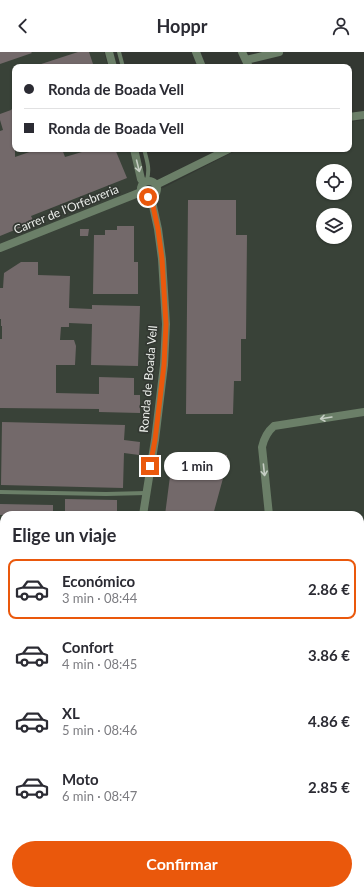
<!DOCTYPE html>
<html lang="es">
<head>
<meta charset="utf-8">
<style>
	body { margin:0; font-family:Lato,sans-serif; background:#f7f7f7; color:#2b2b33; height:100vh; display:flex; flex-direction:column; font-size:15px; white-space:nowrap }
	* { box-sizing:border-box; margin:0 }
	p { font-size:13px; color:#7c7c81 }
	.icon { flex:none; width:22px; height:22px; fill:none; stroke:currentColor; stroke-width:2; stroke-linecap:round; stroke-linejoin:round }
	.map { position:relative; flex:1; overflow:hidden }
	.details { position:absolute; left:0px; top:459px; width:364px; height:384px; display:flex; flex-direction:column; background:#fff; border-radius:12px 12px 0 0; box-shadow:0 1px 3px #0004 }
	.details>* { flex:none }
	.top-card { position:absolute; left:12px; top:12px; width:340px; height:88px; border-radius:8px; box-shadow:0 1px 3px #0004; display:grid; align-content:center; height:88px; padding:0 12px; background:#fff }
	.tools { position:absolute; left:316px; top:112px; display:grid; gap:8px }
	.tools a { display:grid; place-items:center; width:36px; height:36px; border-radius:50%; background:#fff; box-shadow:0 1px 3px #0004; font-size:20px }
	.end { position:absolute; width:18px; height:18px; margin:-9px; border:5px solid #ea580c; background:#fff; box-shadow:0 0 0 2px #fff }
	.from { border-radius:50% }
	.bubble { position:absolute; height:28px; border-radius:14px; background:#fff; box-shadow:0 1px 3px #0004; font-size:13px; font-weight:700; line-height:28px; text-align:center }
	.top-card b { display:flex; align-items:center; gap:14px; height:38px; font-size:15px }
	.top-card b+b { border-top:1px solid #e1e1e2 }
	.top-card i { width:10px; height:10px; background:#2b2b33 }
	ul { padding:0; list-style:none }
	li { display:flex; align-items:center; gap:12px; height:60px; margin:0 8px 6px; padding:0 4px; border:2px solid transparent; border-radius:8px }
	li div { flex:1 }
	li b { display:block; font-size:15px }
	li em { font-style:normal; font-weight:700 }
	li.selected { border-color:#ea580c }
	li>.icon { width:36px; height:36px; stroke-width:1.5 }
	h2 { padding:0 12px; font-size:18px; line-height:48px }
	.cta { display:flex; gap:8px; margin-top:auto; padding:8px 12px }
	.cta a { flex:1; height:46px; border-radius:24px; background:#ea580c; color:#fff; font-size:16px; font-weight:700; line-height:46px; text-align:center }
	header { display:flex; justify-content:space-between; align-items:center; height:52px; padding:0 12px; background:#fff; font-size:18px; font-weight:700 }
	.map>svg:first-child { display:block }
	.built { fill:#394238; fill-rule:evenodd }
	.building { fill:#73696a }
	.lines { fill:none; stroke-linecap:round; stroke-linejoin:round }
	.lane { stroke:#6b7f68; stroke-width:4 }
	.street { stroke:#6b7f68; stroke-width:8 }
	.secondary { stroke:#87a783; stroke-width:8 }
	.oneway { stroke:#c5cdc3 }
	.route { stroke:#ea580c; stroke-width:5 }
	.labels { text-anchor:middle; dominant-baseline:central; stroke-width:3.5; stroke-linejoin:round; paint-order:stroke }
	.street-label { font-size:12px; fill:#ebeeea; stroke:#333832 }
</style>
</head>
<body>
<header><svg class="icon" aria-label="back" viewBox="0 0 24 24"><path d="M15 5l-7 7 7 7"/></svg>Hoppr<svg class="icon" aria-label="person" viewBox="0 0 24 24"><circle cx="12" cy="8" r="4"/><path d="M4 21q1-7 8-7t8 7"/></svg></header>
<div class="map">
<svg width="364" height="843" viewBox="0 0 364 843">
	<rect width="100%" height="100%" fill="#333832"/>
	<!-- built -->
	<path class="built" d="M0,0H104L108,15H15V97H130L138,128L163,136L239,97H349V70L364,68V843H0ZM323,119H345V141H323ZM323,163H345V185H323ZM4,463H360V839H4Z"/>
	<!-- building -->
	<path class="building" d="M0,0H31L32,1L0,12Z
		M78,0H89L94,15H36L35,14Z
		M15,54V66L13,67L15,72V105L38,97H62L65,105L92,97H115L127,126L31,164L34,170L0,184V79L3,78L0,68V62L11,58Z
		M188,148H236V183H247L246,287H241V329H234L233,362H186Z
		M117,174H134V210H138V242H93L94,183H105V178H117Z
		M80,177H89L88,184H80Z
		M21,210H38V223L70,224L69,256L92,257V253L140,254L138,314L91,313L92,272L69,271V275H61L60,288H74L76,294L75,313H56V341L99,342V325L134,326V343H140V361L99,360V357L0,356V287H2V274H1V267H0V236H3L4,221Z
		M2,370L125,373L124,388L140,390L139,403L124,401L123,436L1,433Z
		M173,401L227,403L225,419L213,463H165Z
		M65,447L117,448V463H65Z
		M0,452L53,453V462L0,463Z"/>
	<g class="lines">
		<!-- lane -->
		<path class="lane" d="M119,0L123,15
			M144,97C147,109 150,116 147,128
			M0,440L106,442L146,441"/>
		<!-- street -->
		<path class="street" d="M109,0L113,15
			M196,0L202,15
			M242,0L249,15
			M246,8L279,0
			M349,65L364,63
			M134,97L141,127L143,130
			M141 137a8 8 0 1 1 16 0a8 8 0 1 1-16 0Z
			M156,133L229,97
			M0,196L141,140
			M143,463L155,388L164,313L166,272L162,207L158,177L151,145
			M269,463L262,395C264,386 267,380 274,374L364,360
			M0,514L4,515
			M360,520L364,519
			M360,560H364
			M0,701H4
			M0,811L4,808
			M305,839L306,843"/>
		<!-- secondary -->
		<path class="secondary" d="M0,534L4,535
			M360,534L364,533
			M360,541H364"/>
	</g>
	<!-- one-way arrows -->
	<defs><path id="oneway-shaft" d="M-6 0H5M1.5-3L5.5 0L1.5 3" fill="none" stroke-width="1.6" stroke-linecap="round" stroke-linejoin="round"/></defs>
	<g class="oneway">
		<use href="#oneway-shaft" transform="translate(138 114) rotate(76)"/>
		<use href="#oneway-shaft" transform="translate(326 366) rotate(171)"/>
		<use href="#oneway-shaft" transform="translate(264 418) rotate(84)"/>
	</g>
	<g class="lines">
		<!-- route -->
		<path class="route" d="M148,145H151L158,177L162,207L166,272L164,313L155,388L150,414"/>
	</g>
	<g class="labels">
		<!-- street labels -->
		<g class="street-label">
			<text transform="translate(66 157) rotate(-22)">Carrer de l'Orfebreria</text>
			<text transform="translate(148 327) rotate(-85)">Ronda de Boada Vell</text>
		</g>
	</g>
</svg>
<div class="tools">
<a><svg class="icon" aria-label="locate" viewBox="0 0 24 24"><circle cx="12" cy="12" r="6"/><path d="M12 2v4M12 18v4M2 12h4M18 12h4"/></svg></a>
<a><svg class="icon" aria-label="layers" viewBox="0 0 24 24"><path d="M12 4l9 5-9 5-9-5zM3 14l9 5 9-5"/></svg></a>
</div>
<i class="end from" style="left:148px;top:145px"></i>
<i class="end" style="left:150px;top:414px"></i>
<div class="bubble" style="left:164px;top:400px;width:66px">1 min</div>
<div class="top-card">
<b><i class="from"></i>Ronda de Boada Vell</b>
<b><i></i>Ronda de Boada Vell</b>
</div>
<section class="details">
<h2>Elige un viaje</h2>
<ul>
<li class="selected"><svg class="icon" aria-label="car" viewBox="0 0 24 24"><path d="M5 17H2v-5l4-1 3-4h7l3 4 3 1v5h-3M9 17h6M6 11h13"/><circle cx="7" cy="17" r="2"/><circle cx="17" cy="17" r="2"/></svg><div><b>Económico</b><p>3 min · 08:44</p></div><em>2.86 €</em></li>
<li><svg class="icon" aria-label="car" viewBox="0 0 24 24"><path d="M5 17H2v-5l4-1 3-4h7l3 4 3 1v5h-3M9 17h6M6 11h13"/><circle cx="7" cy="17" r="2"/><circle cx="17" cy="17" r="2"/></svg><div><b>Confort</b><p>4 min · 08:45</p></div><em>3.86 €</em></li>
<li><svg class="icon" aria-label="car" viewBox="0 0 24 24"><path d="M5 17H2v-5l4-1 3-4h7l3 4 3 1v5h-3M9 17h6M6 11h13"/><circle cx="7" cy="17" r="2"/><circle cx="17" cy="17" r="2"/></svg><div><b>XL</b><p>5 min · 08:46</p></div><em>4.86 €</em></li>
<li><svg class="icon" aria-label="car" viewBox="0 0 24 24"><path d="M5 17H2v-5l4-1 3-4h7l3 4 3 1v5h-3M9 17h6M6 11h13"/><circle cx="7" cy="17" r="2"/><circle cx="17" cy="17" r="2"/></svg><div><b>Moto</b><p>6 min · 08:47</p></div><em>2.85 €</em></li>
</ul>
<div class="cta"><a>Confirmar</a></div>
</section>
</div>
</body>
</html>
